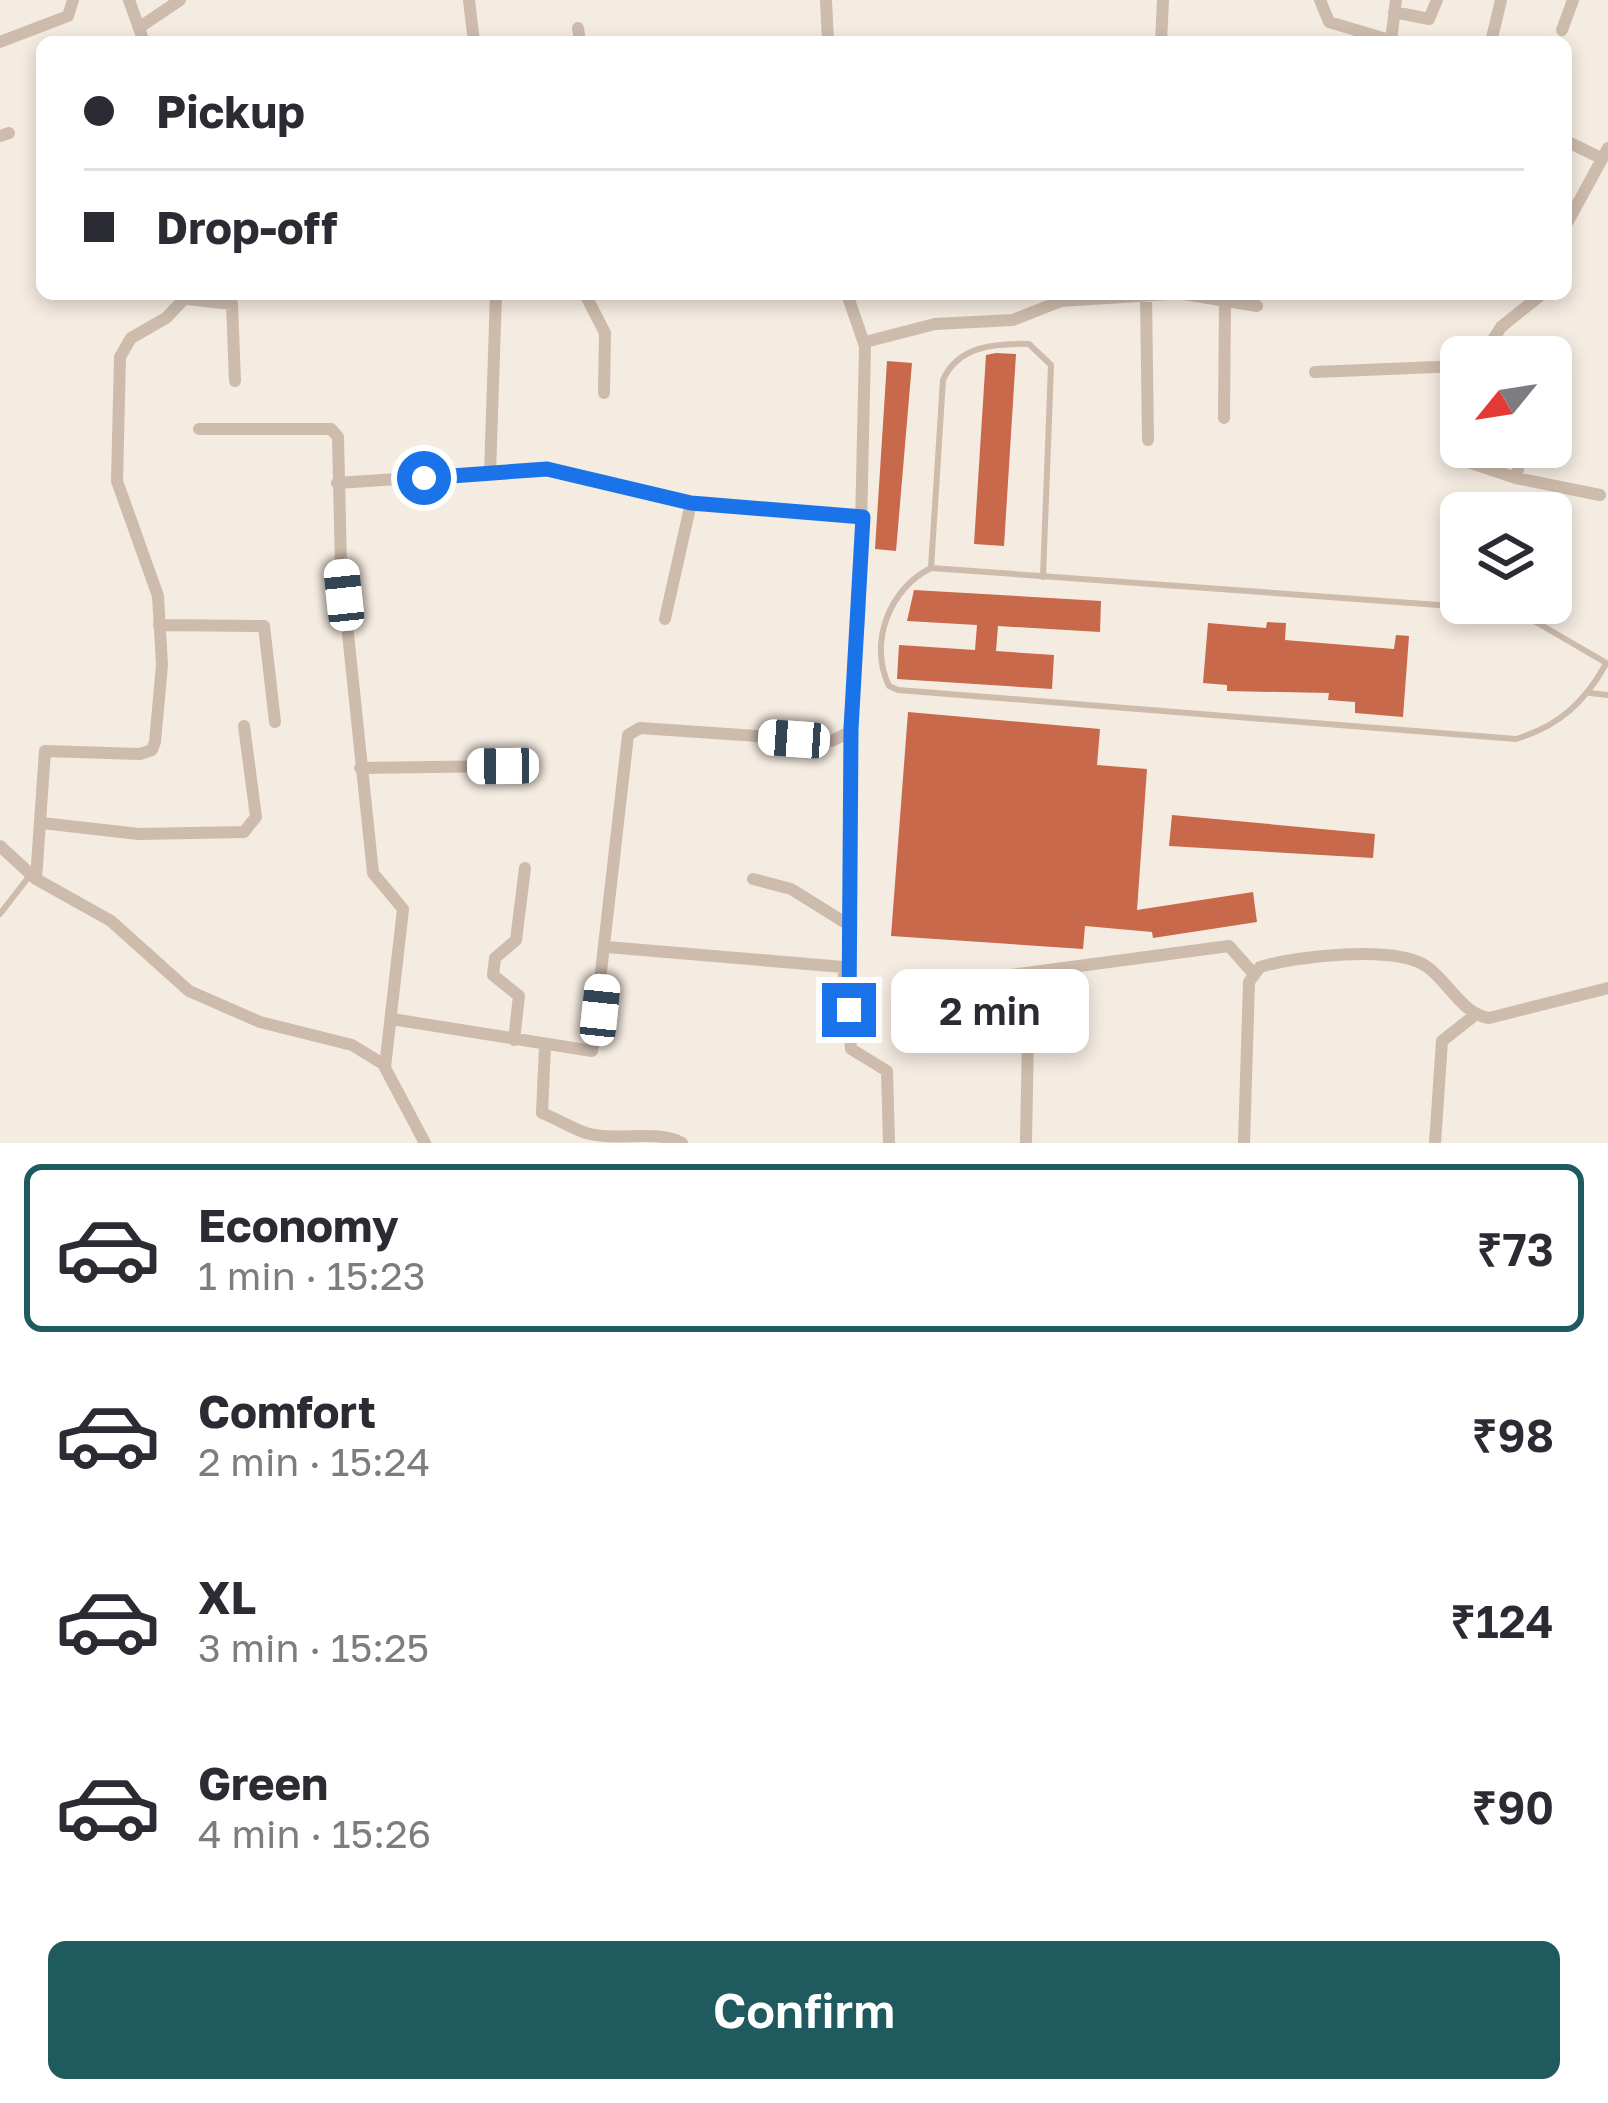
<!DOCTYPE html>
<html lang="en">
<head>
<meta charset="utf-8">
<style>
	body { margin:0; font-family:"Golos Text",sans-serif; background:#f7f7f7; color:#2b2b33; height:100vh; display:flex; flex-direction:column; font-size:45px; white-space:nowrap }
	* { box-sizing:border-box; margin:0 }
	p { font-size:39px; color:#7c7c81 }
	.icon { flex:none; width:66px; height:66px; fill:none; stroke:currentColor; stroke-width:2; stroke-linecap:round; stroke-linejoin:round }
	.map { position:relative; height:1143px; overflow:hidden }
	.side { display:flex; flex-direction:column; background:#fff; flex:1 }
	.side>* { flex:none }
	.banner { position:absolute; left:36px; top:36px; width:1536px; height:264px; border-radius:18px; box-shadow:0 6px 18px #0003; display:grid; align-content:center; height:264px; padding:0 48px; background:#fff }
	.needle { width:78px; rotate:240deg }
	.tools { position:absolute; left:1440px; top:336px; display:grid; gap:24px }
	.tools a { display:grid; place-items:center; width:132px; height:132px; border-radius:18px; background:#fff; box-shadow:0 6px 18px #0003; font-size:60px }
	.end { position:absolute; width:54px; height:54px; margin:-27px; border:15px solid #1a73e8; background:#fff; box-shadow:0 0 0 6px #fff }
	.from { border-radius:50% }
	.bubble { position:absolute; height:84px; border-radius:18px; background:#fff; box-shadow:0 6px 18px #0003; font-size:39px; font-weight:600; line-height:84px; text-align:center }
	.car { position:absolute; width:36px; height:72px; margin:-36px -18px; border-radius:15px; box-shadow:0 0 9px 3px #0007; background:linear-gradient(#fff 24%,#345 0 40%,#fff 0 76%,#345 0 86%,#fff 0) }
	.banner b { display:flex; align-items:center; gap:42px; height:114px; font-size:45px }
	.banner b+b { border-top:3px solid #e1e1e2 }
	.banner i { width:30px; height:30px; background:#2b2b33 }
	ul { padding:21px 0 0; list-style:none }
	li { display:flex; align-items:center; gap:36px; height:168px; margin:0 24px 18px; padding:0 24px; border:6px solid transparent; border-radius:18px }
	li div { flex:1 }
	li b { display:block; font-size:45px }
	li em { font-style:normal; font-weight:600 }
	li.selected { border-color:#1f5a5e }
	li>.icon { width:108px; height:108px; stroke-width:1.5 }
	.button { display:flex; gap:24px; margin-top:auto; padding:24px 48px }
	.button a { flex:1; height:138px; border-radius:18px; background:#1f5a5e; color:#fff; font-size:48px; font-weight:600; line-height:138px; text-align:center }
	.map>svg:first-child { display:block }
	.building { fill:#c8694b }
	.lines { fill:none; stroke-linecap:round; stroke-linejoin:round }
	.lane { stroke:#cdbbac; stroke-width:6 }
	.street { stroke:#cdbbac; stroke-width:12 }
	.route { stroke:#1a73e8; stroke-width:15 }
</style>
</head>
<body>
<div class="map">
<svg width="1608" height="1143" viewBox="0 0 1608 1143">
	<rect width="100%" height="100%" fill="#f4ebe1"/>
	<!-- building -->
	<path class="building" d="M996,353L1016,354L1004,546L974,544L986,355Z
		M887,361L912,363L896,551L875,549Z
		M914,590L1101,601L1100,632L998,626L996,651L1054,655L1052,689L897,679L899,645L975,650L977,625L907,621Z
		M1267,622L1286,623L1285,640L1394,649L1396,635L1409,636L1403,717L1355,713V702L1328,700L1329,693L1227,691V685L1203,683L1208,623L1266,628Z
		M908,712L1100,729L1097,765L1147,769L1137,910L1253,892L1257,922L1153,938L1152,932L1085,926L1083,949L891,936Z
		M1172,815L1375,834L1373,858L1169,846Z"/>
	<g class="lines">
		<!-- lane -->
		<path class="lane" d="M931,568L943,380C958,346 995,343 1029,344L1051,365L1043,577
			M1606,664C1584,703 1559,726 1516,739L898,690L889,686C868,642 890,588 931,568L1494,609L1536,622L1608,664
			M1590,693L1608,695
			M0,914L31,874"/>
		<!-- street -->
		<path class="street" d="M129,0L144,42
			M469,0L474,42
			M826,0L828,42
			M1320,0L1329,22L1396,42
			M1394,12L1429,19L1437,0
			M140,27L180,0
			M578,28L580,42
			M1562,30L1573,0
			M1391,41L1396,0
			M0,42L68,16L73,0
			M1161,42L1163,0
			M1491,42L1501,0
			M0,136L9,133
			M1566,141L1601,158
			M1566,225L1608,148
			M585,294L605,333L604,393
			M1184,294L1257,306
			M1146,295L1148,440
			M187,299L232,304L235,381
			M865,342L935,324L1013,320L1061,301L1168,294
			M1482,357L1501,327L1542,294
			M1315,372L1461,366
			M1224,418L1225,300
			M199,429H331L338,437L341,567L373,873L403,909L385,1067
			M1456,458L1516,478L1600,495
			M490,474L496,294
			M1516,478L1523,447
			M337,483L547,469L691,503L863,517
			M665,619L691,503
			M159,625L264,626L275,722
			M360,768L503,766
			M42,823L139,834L244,832L256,817L244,726
			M0,846L36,879L111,921L189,991L260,1022L352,1045L383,1064L425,1143
			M36,879L45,751L140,754L152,750L155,742L162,665L158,596L117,481L120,357L131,338L166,318L189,294
			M753,879L791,889L849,925
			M607,947L843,967L851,1049L887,1071L889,1143
			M848,973L851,730
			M996,977L1229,946L1253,973
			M392,1019L592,1051L628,735L640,728L832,741L849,732L859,618L865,346L847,294
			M514,1040L519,996L493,975L495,958L516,940L525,868
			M545,1046L542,1113C557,1119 572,1128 586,1133C618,1142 657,1129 682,1143
			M1026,1143L1028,1036
			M1244,1143L1249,982L1260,967C1296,956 1394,945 1426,966C1448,981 1462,1014 1489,1018L1608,988
			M1435,1143L1442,1041L1475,1015"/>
	</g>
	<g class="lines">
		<!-- route -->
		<path class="route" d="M424,478L547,469L691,503L863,517L851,729L849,1010"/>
	</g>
</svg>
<div class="tools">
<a><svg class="needle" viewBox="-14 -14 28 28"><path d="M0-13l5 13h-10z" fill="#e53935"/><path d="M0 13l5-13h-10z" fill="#7c7c81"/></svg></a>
<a><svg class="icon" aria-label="layers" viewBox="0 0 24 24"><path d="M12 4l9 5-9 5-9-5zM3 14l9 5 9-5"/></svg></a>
</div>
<i class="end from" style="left:424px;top:478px"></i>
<i class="end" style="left:849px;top:1010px"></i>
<div class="bubble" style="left:891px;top:969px;width:198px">2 min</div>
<i class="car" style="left:344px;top:595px;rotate:354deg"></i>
<i class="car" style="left:794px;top:739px;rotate:274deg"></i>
<i class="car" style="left:503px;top:766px;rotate:269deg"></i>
<i class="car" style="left:600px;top:1010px;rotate:6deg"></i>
<div class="banner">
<b><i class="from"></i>Pickup</b>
<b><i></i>Drop-off</b>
</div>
</div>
<section class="side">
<ul>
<li class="selected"><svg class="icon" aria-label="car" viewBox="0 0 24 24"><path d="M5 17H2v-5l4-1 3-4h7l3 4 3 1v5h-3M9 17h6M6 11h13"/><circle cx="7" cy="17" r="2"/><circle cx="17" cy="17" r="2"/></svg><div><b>Economy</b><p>1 min · 15:23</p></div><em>₹73</em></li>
<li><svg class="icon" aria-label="car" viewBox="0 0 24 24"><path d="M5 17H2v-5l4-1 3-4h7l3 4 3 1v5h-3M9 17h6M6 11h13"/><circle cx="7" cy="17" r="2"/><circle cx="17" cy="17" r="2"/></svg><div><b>Comfort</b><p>2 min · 15:24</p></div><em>₹98</em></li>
<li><svg class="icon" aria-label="car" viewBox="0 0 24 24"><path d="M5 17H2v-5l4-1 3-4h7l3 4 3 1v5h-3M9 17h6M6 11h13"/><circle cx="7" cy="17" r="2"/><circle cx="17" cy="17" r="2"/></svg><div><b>XL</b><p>3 min · 15:25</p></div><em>₹124</em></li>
<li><svg class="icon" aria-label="car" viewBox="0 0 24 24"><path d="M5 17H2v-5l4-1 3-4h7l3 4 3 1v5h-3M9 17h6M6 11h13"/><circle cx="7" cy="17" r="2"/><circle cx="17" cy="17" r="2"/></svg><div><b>Green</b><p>4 min · 15:26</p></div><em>₹90</em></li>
</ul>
<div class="button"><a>Confirm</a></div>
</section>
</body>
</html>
